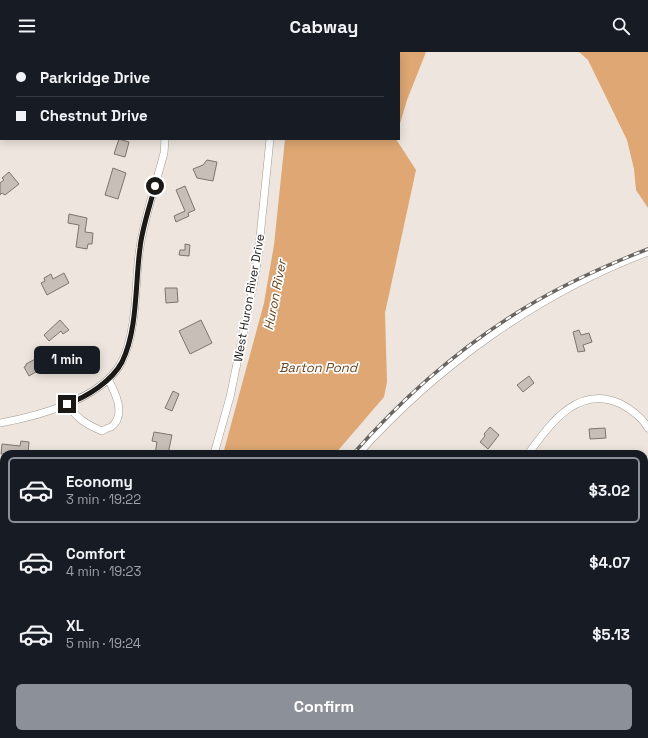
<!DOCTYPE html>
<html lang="en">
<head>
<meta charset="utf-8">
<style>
	body { margin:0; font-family:"Space Grotesk",sans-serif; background:#20242c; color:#f1f3f6; height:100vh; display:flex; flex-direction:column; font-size:15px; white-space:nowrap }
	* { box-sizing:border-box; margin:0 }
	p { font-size:13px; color:#9ea1a6 }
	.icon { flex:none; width:22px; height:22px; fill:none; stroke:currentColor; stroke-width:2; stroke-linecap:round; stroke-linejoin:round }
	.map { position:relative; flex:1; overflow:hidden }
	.drawer { position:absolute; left:0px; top:398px; width:648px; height:288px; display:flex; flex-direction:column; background:#171b24; border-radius:12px 12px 0 0; box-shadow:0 2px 10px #0003 }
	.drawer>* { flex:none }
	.top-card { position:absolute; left:0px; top:0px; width:400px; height:88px; box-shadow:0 2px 10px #0003; display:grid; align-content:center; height:88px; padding:0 16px; background:#171b24 }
	.end { position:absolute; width:18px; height:18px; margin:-9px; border:5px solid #1b1816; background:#fff; box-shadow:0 0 0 2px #fff }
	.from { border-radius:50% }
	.bubble { position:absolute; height:28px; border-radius:6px; background:#171b24; box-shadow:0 2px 10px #0003; font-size:13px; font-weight:600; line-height:28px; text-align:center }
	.top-card b { display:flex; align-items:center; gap:14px; height:38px; font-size:15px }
	.top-card b+b { border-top:1px solid #363941 }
	.top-card i { width:10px; height:10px; background:#f1f3f6 }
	ul { padding:7px 0 0; list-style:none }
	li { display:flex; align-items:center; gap:12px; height:66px; margin:0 8px 6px; padding:0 8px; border:2px solid transparent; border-radius:6px }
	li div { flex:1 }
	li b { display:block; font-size:15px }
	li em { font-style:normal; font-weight:600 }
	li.on { border-color:#8c9099 }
	li>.icon { width:36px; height:36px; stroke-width:1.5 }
	.action { display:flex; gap:8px; margin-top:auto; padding:8px 16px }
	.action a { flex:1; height:46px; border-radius:6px; background:#8c9099; color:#fff; font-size:16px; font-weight:600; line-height:46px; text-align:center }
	header { display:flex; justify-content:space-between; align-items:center; height:52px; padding:0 16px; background:#171b24; font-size:18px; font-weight:600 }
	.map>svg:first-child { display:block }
	.water { fill:#dea773 }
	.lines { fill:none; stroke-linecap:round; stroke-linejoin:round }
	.stream { stroke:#dea773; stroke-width:2 }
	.building { fill:#c6beb7; stroke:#7c756e }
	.minor-casing { stroke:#a39b94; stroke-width:8 }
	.minor { stroke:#fff; stroke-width:7 }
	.rail-casing { stroke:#6a6560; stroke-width:3.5 }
	.rail { stroke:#fff; stroke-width:2; stroke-dasharray:6; stroke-linecap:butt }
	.route { stroke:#1b1816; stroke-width:5 }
	.labels { text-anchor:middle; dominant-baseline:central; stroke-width:3.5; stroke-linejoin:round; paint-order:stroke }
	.street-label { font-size:12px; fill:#1b1816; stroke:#fff }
	.water-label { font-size:13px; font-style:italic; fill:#69441d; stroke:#fff }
</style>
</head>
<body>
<header><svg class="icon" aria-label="menu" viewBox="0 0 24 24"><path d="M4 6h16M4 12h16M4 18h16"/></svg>Cabway<svg class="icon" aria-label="search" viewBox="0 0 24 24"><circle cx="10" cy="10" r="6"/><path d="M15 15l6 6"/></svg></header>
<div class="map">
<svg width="648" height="686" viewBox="0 0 648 686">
	<rect width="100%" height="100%" fill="#eee6de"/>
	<!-- water -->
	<path class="water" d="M301,0H426L407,48L399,75V1H300Z
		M579,0H648V156L636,138L634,117L627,88L588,8Z
		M285,87H396L416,118L385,261L387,330L384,345L335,402H223L264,251L274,193Z
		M153,682H280L279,686H150Z"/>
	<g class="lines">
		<!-- stream -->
		<path class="stream" d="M615,682L620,686"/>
	</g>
	<!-- building -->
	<path class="building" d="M119,87L129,90L125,105L114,102Z
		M207,108L217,110L213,129L197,126L193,117L203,113Z
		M113,116L126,121L118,147L105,143Z
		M9,120L19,132L5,143L2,141L0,143V131L4,128L2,126Z
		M185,134L195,158L188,161L189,164L176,170L174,164L185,159L176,138Z
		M69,162L87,166L85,180L93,181L92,192H88L87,197L76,195L79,173L68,171Z
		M185,192L190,193L189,204L179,203L180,198H185Z
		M64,221L69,231L47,243L41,231L45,229L44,226L51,222L53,227Z
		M165,236H177L178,250L166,251Z
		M60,268L69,278L63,282L61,279L49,289L44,283Z
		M201,268L212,291L190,302L179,279Z
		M579,278L581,283L589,281L592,290L583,293L585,299L578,300L573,280Z
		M39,305L44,315L29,324L24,315L26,314V312Z
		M529,324L534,331L523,340L517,333Z
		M173,339L179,342L172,359L165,356Z
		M490,375L499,383L488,397L480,390L485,384L484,382Z
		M605,376L606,386L590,387L589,377Z
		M154,380L172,383L168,402H155L157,390L152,389Z
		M21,389L29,390L28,402H1L2,392L20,394Z"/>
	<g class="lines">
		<defs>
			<path id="minor" d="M158,0V1
				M290,1V0
				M67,352C78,367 85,372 102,379C105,377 108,376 111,375C127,363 115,340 108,327
				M0,371C39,364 98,348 120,313C127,301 131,284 133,270C137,245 136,219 140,195C145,163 156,132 164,101L165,87
				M214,402L230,345L253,234L258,205L270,87
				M358,402C437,314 537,242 648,200
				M528,402C551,371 578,332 621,352C632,358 642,365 648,376
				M0,546L4,549
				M644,549L648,545
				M0,673L4,671
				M104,686L106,682
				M137,686L140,682
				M381,686L382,682
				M534,686L539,682"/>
		</defs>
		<!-- minor casing -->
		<use href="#minor" class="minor-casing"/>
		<!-- minor -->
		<use href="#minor" class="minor"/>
		<defs>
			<path id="rail" d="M353,402C398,351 450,304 507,267C551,238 599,216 648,197
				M132,686L135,682"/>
		</defs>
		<!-- rail casing -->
		<use href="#rail" class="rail-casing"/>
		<!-- rail -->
		<use href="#rail" class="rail"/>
	</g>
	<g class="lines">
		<!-- route -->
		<path class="route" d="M67,352C87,345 112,329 122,310C138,277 135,232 140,196C142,176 150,154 155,134"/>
	</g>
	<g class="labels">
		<!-- street labels -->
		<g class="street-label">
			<text transform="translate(249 246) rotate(-80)">West Huron River Drive</text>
		</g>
		<!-- water labels -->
		<g class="water-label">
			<text transform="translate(275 243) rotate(-79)">Huron River</text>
			<text x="318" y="315">Barton Pond</text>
		</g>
	</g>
</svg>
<i class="end from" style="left:155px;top:134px"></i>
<i class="end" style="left:67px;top:352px"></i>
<div class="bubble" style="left:34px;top:294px;width:66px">1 min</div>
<div class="top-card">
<b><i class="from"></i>Parkridge Drive</b>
<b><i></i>Chestnut Drive</b>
</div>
<section class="drawer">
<ul>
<li class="on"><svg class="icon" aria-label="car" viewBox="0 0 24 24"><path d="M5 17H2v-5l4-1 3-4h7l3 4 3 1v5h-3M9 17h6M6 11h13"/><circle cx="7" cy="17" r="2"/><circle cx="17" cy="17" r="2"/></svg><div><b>Economy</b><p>3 min · 19:22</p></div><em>$3.02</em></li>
<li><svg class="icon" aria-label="car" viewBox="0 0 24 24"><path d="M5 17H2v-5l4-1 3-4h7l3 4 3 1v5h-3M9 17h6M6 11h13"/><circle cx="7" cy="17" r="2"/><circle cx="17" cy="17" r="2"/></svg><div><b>Comfort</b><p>4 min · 19:23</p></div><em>$4.07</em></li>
<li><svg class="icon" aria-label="car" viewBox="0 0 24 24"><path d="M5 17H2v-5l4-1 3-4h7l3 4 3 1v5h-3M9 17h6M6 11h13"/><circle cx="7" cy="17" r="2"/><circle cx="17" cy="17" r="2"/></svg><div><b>XL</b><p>5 min · 19:24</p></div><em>$5.13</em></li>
</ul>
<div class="action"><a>Confirm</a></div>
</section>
</div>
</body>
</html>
